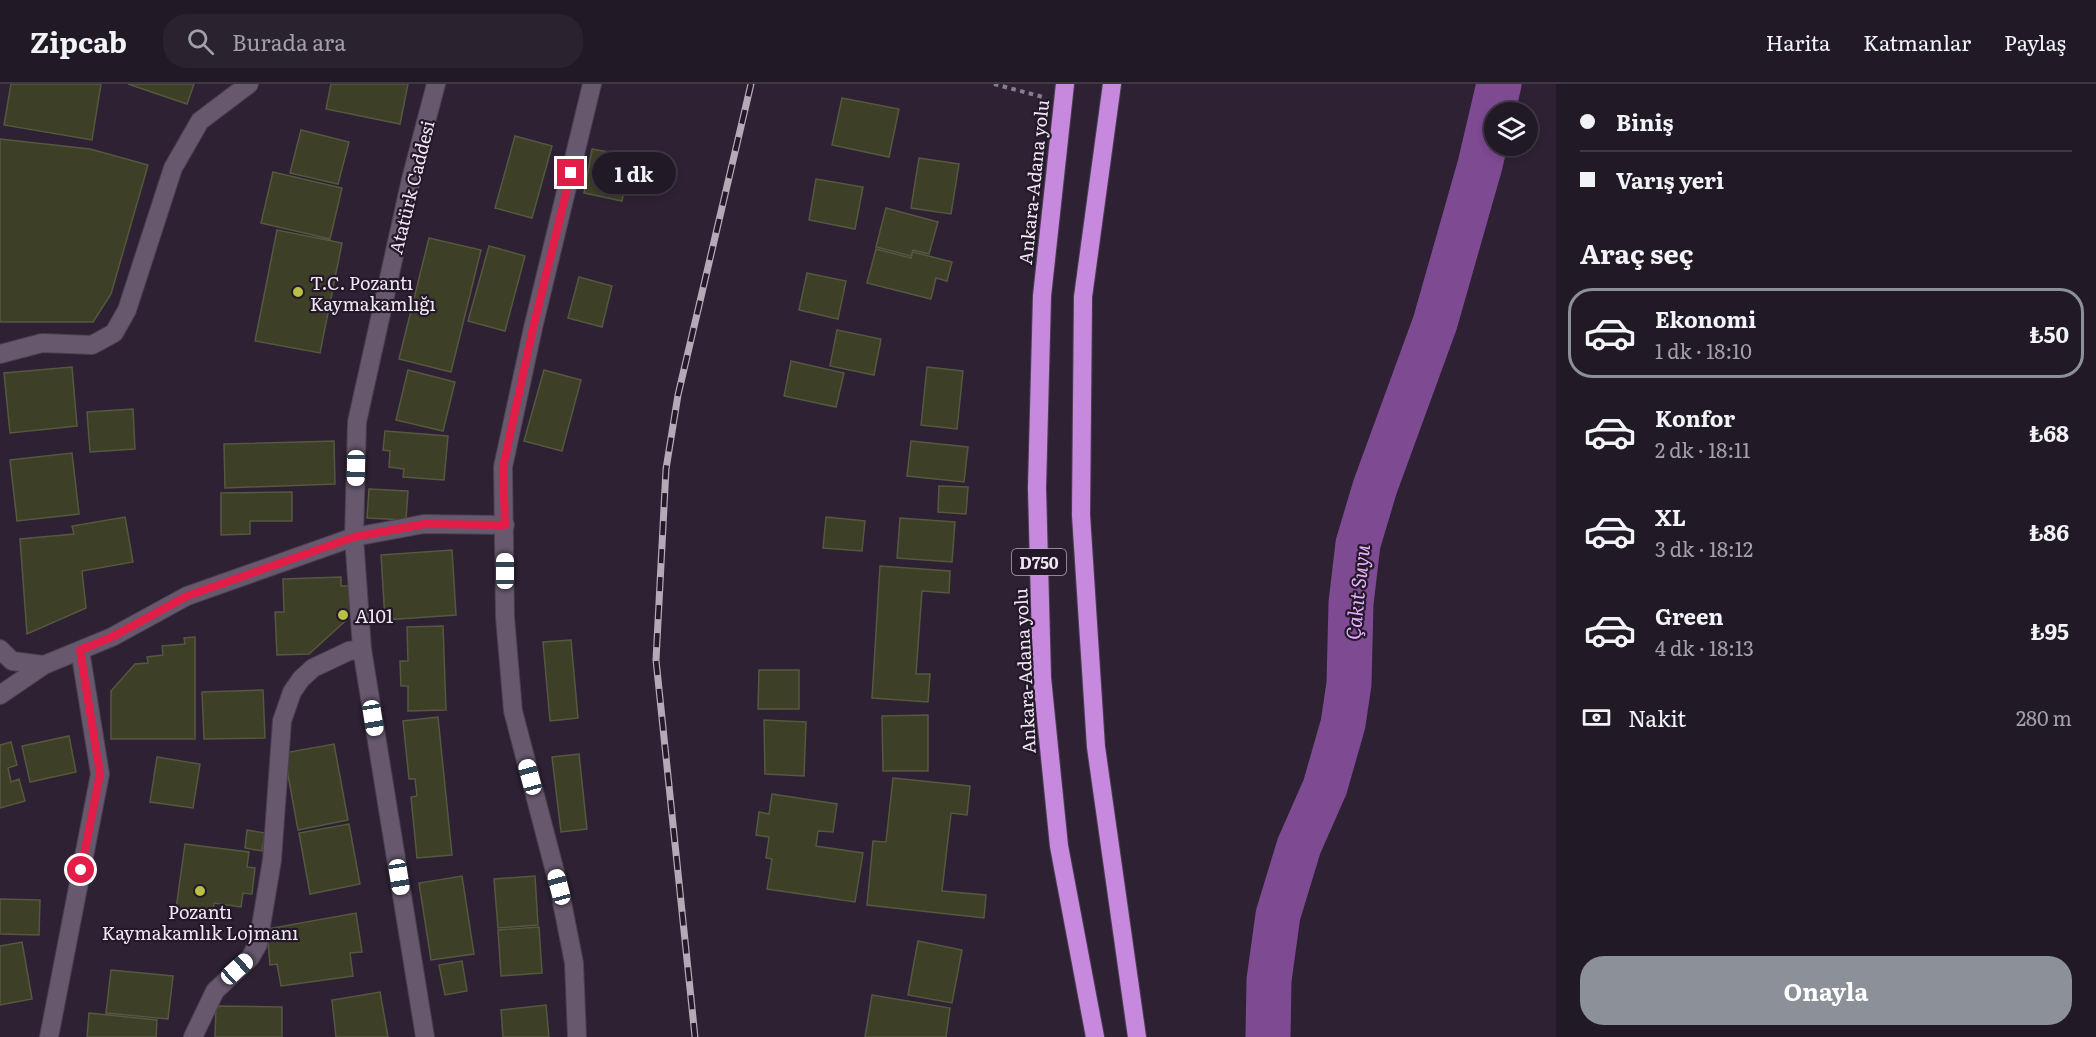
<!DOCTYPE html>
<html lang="tr">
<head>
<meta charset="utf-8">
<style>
	body { margin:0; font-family:Literata,serif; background:#2a222f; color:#f1f3f6; height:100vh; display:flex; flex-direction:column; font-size:22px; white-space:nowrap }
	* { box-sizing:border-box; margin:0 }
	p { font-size:20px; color:#a2a0a7 }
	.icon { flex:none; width:33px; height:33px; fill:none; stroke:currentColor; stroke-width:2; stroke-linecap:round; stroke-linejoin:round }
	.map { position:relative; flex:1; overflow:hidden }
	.drawer { display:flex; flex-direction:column; background:#221927; width:540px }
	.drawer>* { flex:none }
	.banner { display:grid; align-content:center; height:132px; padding:0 24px; background:#221927 }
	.fabs { position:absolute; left:1484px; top:18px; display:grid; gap:12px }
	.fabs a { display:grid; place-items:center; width:54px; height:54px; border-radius:50%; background:#221927; box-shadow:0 3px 9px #0003,0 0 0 2px #3f3844; font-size:30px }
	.end { position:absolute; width:27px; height:27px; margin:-14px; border:8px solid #e11d48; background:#fff; box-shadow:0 0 0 3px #fff }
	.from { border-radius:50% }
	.bubble { position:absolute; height:42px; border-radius:21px; background:#221927; box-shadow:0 3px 9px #0003,0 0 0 2px #3f3844; font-size:20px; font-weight:700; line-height:42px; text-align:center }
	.car { position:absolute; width:18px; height:36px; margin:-18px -9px; border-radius:8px; box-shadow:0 0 4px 2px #0007; background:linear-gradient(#fff 24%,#345 0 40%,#fff 0 76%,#345 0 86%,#fff 0) }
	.banner b { display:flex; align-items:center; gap:21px; height:57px; font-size:22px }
	.banner b+b { border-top:2px solid #3f3844 }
	.banner i { width:15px; height:15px; background:#f1f3f6 }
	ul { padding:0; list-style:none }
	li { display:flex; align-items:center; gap:18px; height:90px; margin:0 12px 9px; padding:0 12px; border:3px solid transparent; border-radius:24px }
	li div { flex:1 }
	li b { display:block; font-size:22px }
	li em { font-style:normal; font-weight:700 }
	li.current { border-color:#8c9099 }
	li>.icon { width:54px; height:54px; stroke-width:1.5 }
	h2 { padding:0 24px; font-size:27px; line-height:72px }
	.pay { display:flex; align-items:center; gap:15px; height:66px; padding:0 24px; font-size:22px }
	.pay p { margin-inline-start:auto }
	.action { display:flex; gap:12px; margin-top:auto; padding:12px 24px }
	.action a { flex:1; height:69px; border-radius:24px; background:#8c9099; color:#fff; font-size:24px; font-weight:700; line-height:69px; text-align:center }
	header { display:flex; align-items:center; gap:36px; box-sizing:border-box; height:84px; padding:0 30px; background:#221927; border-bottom:2px solid #3f3844 }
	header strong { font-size:28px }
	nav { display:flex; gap:33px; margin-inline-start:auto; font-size:21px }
	.search { width:420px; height:54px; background:#2a222f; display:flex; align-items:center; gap:15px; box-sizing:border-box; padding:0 21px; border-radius:24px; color:#a2a0a7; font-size:22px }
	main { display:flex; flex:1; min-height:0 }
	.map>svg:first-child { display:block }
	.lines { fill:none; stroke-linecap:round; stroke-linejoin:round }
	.river { stroke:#7e4a92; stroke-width:45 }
	.building { fill:#3d3f27; stroke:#55583f; stroke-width:1.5 }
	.street-casing { stroke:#4a3f4f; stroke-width:20 }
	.secondary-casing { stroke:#4a3f4f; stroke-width:20 }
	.highway-casing { stroke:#4a3f4f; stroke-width:20 }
	.path { stroke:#887d8d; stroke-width:4; stroke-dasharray:4.5 4.5; stroke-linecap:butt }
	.street { stroke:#67586d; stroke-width:18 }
	.secondary { stroke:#67586d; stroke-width:18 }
	.highway { stroke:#c789de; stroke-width:18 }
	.rail-casing { stroke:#b3a9b7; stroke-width:7 }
	.rail { stroke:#241829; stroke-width:4.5; stroke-dasharray:14; stroke-linecap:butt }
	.route { stroke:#e11d48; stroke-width:8 }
	.poi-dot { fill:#bac045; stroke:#241829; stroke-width:2 }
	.labels { text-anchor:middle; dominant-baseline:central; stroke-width:4.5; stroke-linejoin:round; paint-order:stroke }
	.shield { fill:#241829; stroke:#b3a9b7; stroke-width:1.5 }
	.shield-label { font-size:16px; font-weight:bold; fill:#f0e7f4 }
	.street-label { font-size:18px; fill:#f0e7f4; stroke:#241829 }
	.poi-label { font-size:18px; fill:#f0e7f4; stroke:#241829; text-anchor:start }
	.water-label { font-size:20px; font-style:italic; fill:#e6aefc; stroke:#241829 }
</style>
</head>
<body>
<header>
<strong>Zipcab</strong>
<div class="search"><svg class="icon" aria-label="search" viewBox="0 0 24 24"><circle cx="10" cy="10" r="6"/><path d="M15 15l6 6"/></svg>Burada ara</div>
<nav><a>Harita</a><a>Katmanlar</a><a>Paylaş</a></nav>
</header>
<main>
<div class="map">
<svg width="1556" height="953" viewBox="0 0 1556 953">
	<rect width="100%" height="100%" fill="#2e2134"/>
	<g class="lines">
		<!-- river -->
		<path class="river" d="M1268,953L1269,896L1278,831L1299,762L1325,703L1343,640L1349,600L1351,519L1358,460L1375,403L1435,239L1480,81L1499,0"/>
	</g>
	<!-- building -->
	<path class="building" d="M11,0H101L92,56L4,41Z
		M128,0H194L187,20Z
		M331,0H408L400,40L326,25Z
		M842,14L899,25L889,73L832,61Z
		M301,46L349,58L338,100L290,89Z
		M515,52L552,62L532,134L495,124Z
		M0,55L90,65L148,81L111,210L93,238H0Z
		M592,65L631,72L622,117L584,109Z
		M919,74L959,80L951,130L911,124Z
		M273,88L342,104L330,155L261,139Z
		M816,95L863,103L855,145L809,136Z
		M886,124L938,138L929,170L913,166L911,172L876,163Z
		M277,146L342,159L320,269L255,257Z
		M429,154L481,166L451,288L399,275Z
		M489,162L525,172L505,247L468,237Z
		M876,165L911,174L913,168L952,178L947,197L936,194L931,215L867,199Z
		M807,189L846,197L838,235L799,226Z
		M579,193L612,202L602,243L568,234Z
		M837,246L881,255L874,291L830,282Z
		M791,277L844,289L836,323L784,312Z
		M72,283L77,342L10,349L4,289Z
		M927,283L963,287L957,345L921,341Z
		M408,286L455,298L443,347L396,336Z
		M544,286L581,296L562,367L524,357Z
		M133,325L135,365L90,368L87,328Z
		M385,347L448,352L444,396L403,393L404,385L389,383L390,367L383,366Z
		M334,357L335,400L225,404L224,360Z
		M911,357L968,363L964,398L907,392Z
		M72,369L79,430L17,437L10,376Z
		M939,402L968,403L966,430L938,428Z
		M369,405L408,407L406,436L367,434Z
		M292,408V437H250V450L221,451V409Z
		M125,433L133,478L82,487L86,524L27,550L20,455L74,450L72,442Z
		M826,433L865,437L862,467L823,464Z
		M900,434L955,438L952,478L897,474Z
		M452,466L456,531L385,536L381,471Z
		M880,482L950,487L949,509L922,507L916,590H930L928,618L872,614Z
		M341,493V502H350L351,532L309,570L277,571L275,528H284L283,495Z
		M443,542L446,626L408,627V602H401L400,577H408L407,543Z
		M195,553V655H111V607L135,580L148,579L147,573L163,571L162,562L185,560L184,554Z
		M571,556L578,634L550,637L543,558Z
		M759,586H799V625H758Z
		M263,606L265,654L204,655L202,608Z
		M928,631V687H883L882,632Z
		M438,633L452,771L417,774L411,713L417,712L415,695H409L403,637Z
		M764,636L806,638L804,692L765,690Z
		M69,652L76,688L30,698L22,662Z
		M11,658L17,681L8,684L11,698L19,695L25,717L0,724V661Z
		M334,660L348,736L298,746L284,669Z
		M579,670L587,745L561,748L552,673Z
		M157,673L200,680L193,724L150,718Z
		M893,694L970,702L967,731L951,729L942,807L986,811L984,834L867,821L873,757L886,758Z
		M772,710L837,720L833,748L818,747L816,762L863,769L855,818L767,805L772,775L766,774L769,753L756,751L759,728L769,730Z
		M349,740L360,800L310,810L299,749Z
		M247,746L265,749L262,767L245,764Z
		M185,760L249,768L247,783L255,784L252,810L243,809L241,823L214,819L213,830L176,825Z
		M462,792L474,870L431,876L419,799Z
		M535,792L538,841L498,844L494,795Z
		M0,815L40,816L39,851L0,850Z
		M356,829L362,868L350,869L353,892L281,902L277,880L270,881L267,845Z
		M539,843L542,889L501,892L498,846Z
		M918,857L962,866L952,919L908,911Z
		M22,858L32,915L0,921V862Z
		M462,877L467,907L445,911L439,881Z
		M111,886L173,892L168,935L106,929Z
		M380,908L388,953H336L332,916Z
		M872,911L950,924L946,953H865Z
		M546,921L549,953H503L501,926Z
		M216,922L282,923V953H215Z
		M89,929L157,936L156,953H87Z"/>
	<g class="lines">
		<defs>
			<path id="street" d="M0,270L42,259L92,261L114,249L127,226L173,84L200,37L249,0
				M0,565L12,577L44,581
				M0,611L44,581L112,553L187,512L354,453L424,440L505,441
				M49,953L100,690L80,566"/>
			<path id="secondary" d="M193,953L215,907L250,874L258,860L272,776L282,637L292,608L301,595L313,584L349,567L362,565
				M425,953L362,565L354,453L357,338L411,95L436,0
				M577,953L574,879L559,803L513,627L505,533L503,383L533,244L592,0"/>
			<path id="highway" d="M1065,0L1042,212L1037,404L1042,594L1059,762L1095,953
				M1112,0L1083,213L1081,431L1096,663L1137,953"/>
		</defs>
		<!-- street casing -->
		<use href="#street" class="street-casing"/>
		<!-- secondary casing -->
		<use href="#secondary" class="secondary-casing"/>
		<!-- highway casing -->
		<use href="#highway" class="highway-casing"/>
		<!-- path -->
		<path class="path" d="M994,0L1043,13"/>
		<!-- street -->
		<use href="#street" class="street"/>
		<!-- secondary -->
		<use href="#secondary" class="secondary"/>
		<!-- highway -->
		<use href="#highway" class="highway"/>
		<defs>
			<path id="rail" d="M695,953L656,576L666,385L678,311L751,0"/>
		</defs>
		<!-- rail casing -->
		<use href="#rail" class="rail-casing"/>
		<!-- rail -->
		<use href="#rail" class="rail"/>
	</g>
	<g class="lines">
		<!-- route -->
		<path class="route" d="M81,786L100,690L80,566L112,553L187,512L354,453L424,440L505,441L503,383L533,244L571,89"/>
	</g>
	<!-- markers -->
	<g class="poi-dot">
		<circle cx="298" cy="208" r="6"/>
		<circle cx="343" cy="531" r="6"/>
		<circle cx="200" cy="807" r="6"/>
	</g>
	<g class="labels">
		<!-- shield labels -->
		<rect class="shield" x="1012" y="465" width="54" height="26" rx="4.5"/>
		<g class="shield-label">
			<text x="1039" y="478">D750</text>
		</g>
		<!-- street labels -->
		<g class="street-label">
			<text transform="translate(1033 98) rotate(-84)">Ankara-Adana yolu</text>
			<text transform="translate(411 103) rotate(-76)">Atatürk Caddesi</text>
			<text transform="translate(1024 587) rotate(-93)">Ankara-Adana yolu</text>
		</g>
		<!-- poi labels -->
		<g class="poi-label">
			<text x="310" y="198">T.C. Pozantı<tspan x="310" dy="21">Kaymakamlığı</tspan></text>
			<text x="355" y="531">A101</text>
			<text x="200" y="827" text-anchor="middle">Pozantı<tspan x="200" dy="21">Kaymakamlık Lojmanı</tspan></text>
		</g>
		<!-- water labels -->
		<g class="water-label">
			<text transform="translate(1356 508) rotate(-84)">Çakıt Suyu</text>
		</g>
	</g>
</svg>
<div class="fabs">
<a><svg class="icon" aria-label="layers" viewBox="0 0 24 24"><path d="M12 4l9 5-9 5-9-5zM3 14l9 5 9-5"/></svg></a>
</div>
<i class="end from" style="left:81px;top:786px"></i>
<i class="end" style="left:571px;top:89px"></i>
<div class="bubble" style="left:592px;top:68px;width:84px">1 dk</div>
<i class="car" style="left:356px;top:384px;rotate:181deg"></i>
<i class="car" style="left:505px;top:487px;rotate:0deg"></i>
<i class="car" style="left:373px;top:634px;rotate:171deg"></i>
<i class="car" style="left:530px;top:693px;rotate:345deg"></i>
<i class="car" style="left:399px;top:793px;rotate:171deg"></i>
<i class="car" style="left:559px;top:803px;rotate:345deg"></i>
<i class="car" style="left:237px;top:885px;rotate:48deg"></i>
</div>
<section class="drawer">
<div class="banner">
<b><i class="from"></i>Biniş</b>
<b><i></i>Varış yeri</b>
</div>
<h2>Araç seç</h2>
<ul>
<li class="current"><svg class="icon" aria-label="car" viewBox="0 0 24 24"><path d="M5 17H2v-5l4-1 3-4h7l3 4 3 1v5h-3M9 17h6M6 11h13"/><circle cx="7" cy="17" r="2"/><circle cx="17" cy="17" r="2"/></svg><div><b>Ekonomi</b><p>1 dk · 18:10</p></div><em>₺50</em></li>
<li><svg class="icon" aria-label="car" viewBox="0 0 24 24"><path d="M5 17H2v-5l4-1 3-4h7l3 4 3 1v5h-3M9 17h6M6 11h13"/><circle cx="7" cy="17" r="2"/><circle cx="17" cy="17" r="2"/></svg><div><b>Konfor</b><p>2 dk · 18:11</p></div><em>₺68</em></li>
<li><svg class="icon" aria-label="car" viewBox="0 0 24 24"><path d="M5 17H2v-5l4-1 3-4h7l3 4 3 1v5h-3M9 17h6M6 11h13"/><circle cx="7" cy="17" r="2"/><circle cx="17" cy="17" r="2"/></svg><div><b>XL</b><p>3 dk · 18:12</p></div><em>₺86</em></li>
<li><svg class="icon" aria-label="car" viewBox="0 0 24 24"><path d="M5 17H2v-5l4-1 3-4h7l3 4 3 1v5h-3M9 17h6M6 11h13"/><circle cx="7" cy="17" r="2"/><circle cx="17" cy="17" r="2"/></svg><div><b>Green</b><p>4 dk · 18:13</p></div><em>₺95</em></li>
</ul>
<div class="pay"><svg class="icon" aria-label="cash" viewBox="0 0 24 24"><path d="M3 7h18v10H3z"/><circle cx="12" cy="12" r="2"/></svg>Nakit<p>280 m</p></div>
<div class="action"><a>Onayla</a></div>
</section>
</main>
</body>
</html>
